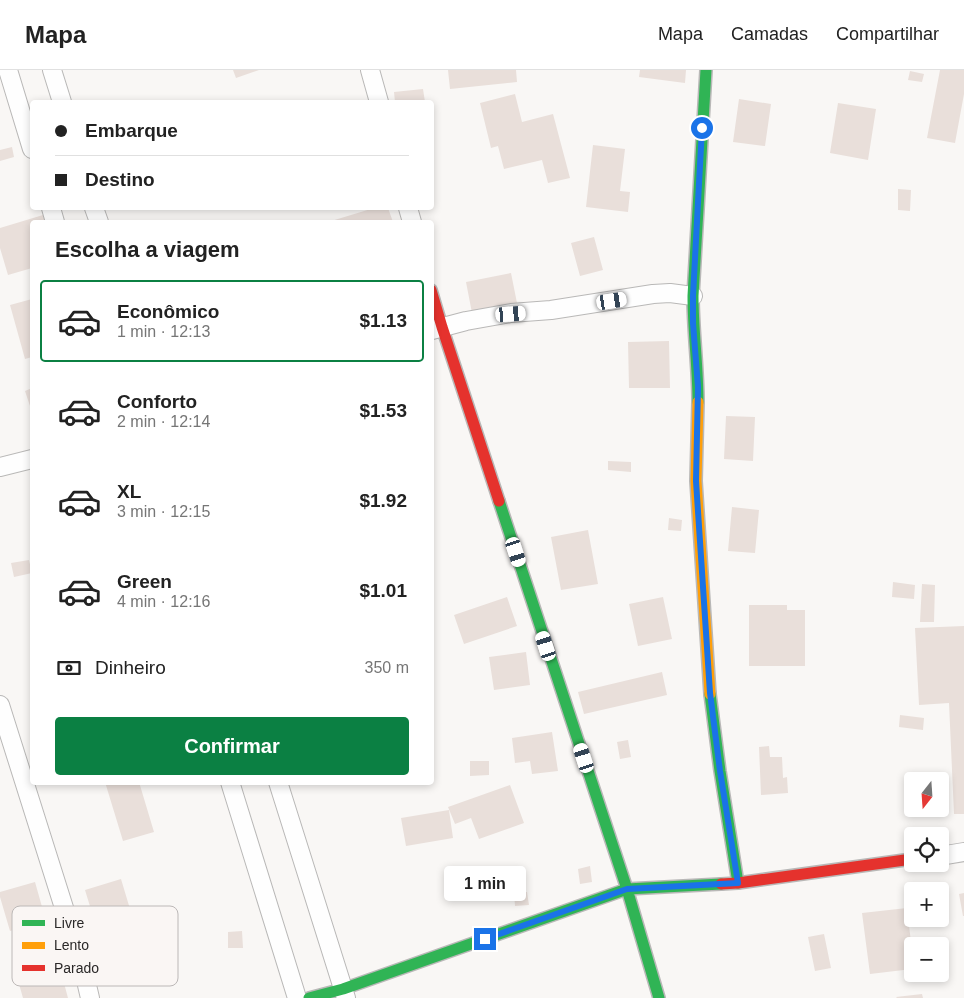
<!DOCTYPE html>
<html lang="pt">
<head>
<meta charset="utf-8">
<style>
	body { margin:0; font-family:Arial,sans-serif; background:#f6f6f6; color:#222; height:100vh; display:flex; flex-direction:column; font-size:19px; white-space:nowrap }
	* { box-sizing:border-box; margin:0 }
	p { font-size:16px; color:#767676 }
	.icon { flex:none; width:28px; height:28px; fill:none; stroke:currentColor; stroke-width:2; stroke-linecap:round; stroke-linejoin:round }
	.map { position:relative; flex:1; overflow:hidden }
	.side { position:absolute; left:30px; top:150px; width:404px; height:565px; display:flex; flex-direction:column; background:#fff; border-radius:5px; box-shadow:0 2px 8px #0003 }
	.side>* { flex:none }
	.top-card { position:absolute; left:30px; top:30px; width:404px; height:110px; border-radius:5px; box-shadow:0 2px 8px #0003; display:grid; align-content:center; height:110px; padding:0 25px; background:#fff }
	.needle { width:32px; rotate:197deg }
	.buttons { position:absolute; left:904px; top:702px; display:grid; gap:10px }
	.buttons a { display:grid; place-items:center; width:45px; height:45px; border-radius:5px; background:#fff; box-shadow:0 2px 8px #0003; font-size:25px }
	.end { position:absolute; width:22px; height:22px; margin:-11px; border:6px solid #1a73e8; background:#fff; box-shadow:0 0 0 2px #fff }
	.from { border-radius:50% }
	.bubble { position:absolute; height:35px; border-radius:5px; background:#fff; box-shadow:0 2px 8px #0003; font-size:16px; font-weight:700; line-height:35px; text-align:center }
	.car { position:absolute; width:15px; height:30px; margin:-15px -8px; border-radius:6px; box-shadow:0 0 4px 1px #0007; background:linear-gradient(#fff 24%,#345 0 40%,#fff 0 76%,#345 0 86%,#fff 0) }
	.top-card b { display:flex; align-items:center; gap:18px; height:48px; font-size:19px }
	.top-card b+b { border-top:1px solid #e0e0e0 }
	.top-card i { width:12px; height:12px; background:#222 }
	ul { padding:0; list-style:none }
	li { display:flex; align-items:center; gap:15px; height:82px; margin:0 10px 8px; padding:0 15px; border:2px solid transparent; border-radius:5px }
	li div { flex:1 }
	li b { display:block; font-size:19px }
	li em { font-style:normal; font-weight:700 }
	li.active { border-color:#0b8043 }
	li>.icon { width:45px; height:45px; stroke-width:1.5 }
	h2 { padding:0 25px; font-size:22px; line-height:60px }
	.pay { display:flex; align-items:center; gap:12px; height:55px; padding:0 25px; font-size:19px }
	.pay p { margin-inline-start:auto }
	.primary-button { display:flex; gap:10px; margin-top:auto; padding:10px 25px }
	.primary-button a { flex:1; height:58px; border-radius:5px; background:#0b8043; color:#fff; font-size:20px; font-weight:700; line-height:58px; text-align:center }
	header { display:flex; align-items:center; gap:30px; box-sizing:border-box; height:70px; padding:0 25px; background:#fff; border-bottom:1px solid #e0e0e0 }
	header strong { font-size:24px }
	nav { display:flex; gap:28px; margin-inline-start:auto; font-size:18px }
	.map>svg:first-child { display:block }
	.building { fill:#e9dfda }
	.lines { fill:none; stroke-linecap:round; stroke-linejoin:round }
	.street-casing { stroke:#b9b8b7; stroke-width:20 }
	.fast-casing { stroke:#b9b8b7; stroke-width:14 }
	.slow-casing { stroke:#b9b8b7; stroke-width:14 }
	.jam-casing { stroke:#b9b8b7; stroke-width:14 }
	.street { stroke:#fefefe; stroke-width:18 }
	.fast { stroke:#30b455; stroke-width:11 }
	.slow { stroke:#ff9f0a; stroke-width:11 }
	.jam { stroke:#e5322d; stroke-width:11 }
	.route { stroke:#1a73e8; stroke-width:6 }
	.key { fill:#faf6f4; stroke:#bcb8b7; stroke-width:1 }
	.key-label { font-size:14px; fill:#2a2828 }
</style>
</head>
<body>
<header>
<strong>Mapa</strong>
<nav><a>Mapa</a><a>Camadas</a><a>Compartilhar</a></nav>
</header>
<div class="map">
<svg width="964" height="928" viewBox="0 0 964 928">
	<rect width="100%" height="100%" fill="#f9f7f5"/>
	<!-- building -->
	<path class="building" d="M233,0H259L236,8Z
		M448,0H516L517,12L450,19Z
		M640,0H686L685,13L639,7Z
		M940,0H964V24L955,73L927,68Z
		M910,1L924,4L922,12L908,10Z
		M423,19L425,32H395L394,22Z
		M515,24L522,52L553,44L570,108L548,113L542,90L504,99L498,76L491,78L480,33Z
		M739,29L771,34L765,76L733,72Z
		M838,33L876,39L868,90L830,83Z
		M593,75L625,79L620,121L630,122L628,142L586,137Z
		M12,77L14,87L0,91V80Z
		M898,119L911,120L910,141L898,140Z
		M374,138H388L393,152H328Z
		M43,145L45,152H32V198L8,205L0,178V158Z
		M594,167L603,200L580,206L571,173Z
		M511,203L517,233L472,243L466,212Z
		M32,229V287L25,289L10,235Z
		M669,271L670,318H629L628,272Z
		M32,318V342L25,321Z
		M726,346L755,347L753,391L724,389Z
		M608,391L631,392V402L608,400Z
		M732,437L759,440L755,483L728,481Z
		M669,448L682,450L681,461L668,460Z
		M588,460L598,514L561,520L551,467Z
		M29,490L32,503L14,507L11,493Z
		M893,512L915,515L914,529L892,527Z
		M922,514L935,515L934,552H920Z
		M507,527L517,556L464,574L454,545Z
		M663,527L672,569L638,576L629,534Z
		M749,535H787V540H805V596H749Z
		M964,556V744H954L949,633L919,635L915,558Z
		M526,582L530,615L494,620L489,587Z
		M662,602L667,625L584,644L578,622Z
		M900,645L924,648L923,660L899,657Z
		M552,662L558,701L532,704L530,691L515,693L512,668Z
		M628,670L631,687L620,689L617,672Z
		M769,676L770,687H782L783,708L787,707L788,723L761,725L759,677Z
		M470,691H489V705L470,706Z
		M105,712H139L154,762L123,771Z
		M510,715L524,753L479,769L471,748L455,754L448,737Z
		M449,740L453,768L406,776L401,748Z
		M590,796L592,812L580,814L578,799Z
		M121,809L136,859L100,869L85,820Z
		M35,812L46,851L10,861L0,827V822Z
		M527,822L529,835L515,836L514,823Z
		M964,823V846H963L959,824Z
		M907,838L912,881V899L870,904L862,843Z
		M242,861L243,878H228V862Z
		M824,864L831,898L815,901L808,867Z
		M61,902L68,928H23L19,914Z
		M922,924L923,928H897L896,927Z"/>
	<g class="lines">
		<defs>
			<path id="street" d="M8,0L32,79
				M52,0L62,32
				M370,0L379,32
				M51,138L55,152
				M94,138L99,152
				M408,138L412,152
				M432,260L466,251L511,243L551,240L653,224L670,223L693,226
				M0,397L32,389
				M0,635L83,898L90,928
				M230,712L297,928
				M278,712L346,928
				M940,786L964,782"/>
			<path id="fast" d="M698,332C698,297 693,261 693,226L706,0
				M499,431L627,819L659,928
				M710,624L720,701L738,813
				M309,928L343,919L627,819L721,814"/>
			<path id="slow" d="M698,332L696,411L710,624"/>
			<path id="jam" d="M431,220L442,257L499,431
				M721,814L738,813L912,789"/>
		</defs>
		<!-- street casing -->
		<use href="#street" class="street-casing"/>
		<!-- fast casing -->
		<use href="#fast" class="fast-casing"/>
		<!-- slow casing -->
		<use href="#slow" class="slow-casing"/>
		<!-- jam casing -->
		<use href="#jam" class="jam-casing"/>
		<!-- street -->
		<use href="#street" class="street"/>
		<!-- fast -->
		<use href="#fast" class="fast"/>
		<!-- slow -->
		<use href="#slow" class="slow"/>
		<!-- jam -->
		<use href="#jam" class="jam"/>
	</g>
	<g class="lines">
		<!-- route -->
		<path class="route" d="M485,869L627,819L738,813L720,701L710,623L696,411L698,317L693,253V226L702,58"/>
	</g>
	<!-- legend -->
	<rect x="12" y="836" width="166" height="80" rx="8" class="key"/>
	<rect x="22" y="850" width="23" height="6" fill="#30b455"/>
	<rect x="22" y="872" width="23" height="7" fill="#ff9f0a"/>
	<rect x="22" y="895" width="23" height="6" fill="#e5322d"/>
	<g class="key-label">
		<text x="54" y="858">Livre</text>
		<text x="54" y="880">Lento</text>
		<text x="54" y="903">Parado</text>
	</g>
</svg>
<div class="buttons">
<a><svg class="needle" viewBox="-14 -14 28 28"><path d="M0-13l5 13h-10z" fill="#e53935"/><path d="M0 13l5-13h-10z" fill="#767676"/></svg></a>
<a><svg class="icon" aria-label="locate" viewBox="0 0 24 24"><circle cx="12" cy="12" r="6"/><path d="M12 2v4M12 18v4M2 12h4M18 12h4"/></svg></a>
<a>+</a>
<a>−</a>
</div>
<i class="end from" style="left:702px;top:58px"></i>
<i class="end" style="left:485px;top:869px"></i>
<div class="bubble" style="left:444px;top:796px;width:82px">1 min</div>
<i class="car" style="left:612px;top:231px;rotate:81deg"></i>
<i class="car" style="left:511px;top:244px;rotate:86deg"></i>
<i class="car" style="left:516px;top:482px;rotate:162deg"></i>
<i class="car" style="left:546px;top:576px;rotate:342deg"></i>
<i class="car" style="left:584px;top:688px;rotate:342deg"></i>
<div class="top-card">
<b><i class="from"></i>Embarque</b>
<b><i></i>Destino</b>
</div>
<section class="side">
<h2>Escolha a viagem</h2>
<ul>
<li class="active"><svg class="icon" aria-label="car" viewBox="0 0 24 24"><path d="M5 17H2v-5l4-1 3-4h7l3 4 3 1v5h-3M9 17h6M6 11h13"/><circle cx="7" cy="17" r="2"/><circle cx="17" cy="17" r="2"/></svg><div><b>Econômico</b><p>1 min · 12:13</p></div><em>$1.13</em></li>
<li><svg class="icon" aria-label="car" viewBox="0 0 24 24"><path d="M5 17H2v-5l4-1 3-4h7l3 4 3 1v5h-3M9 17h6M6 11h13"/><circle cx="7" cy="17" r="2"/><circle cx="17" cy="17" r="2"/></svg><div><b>Conforto</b><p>2 min · 12:14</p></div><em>$1.53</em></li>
<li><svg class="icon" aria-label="car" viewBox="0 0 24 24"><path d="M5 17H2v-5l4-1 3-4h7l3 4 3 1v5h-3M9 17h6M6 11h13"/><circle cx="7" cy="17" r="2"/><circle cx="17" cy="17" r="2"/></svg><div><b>XL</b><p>3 min · 12:15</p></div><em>$1.92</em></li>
<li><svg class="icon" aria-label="car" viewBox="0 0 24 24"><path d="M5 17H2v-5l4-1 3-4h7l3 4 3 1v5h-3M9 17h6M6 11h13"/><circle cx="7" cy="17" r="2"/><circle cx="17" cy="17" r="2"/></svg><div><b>Green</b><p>4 min · 12:16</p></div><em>$1.01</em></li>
</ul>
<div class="pay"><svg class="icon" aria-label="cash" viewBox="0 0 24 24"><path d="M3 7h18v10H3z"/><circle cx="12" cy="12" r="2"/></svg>Dinheiro<p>350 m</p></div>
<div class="primary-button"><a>Confirmar</a></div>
</section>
</div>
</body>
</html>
